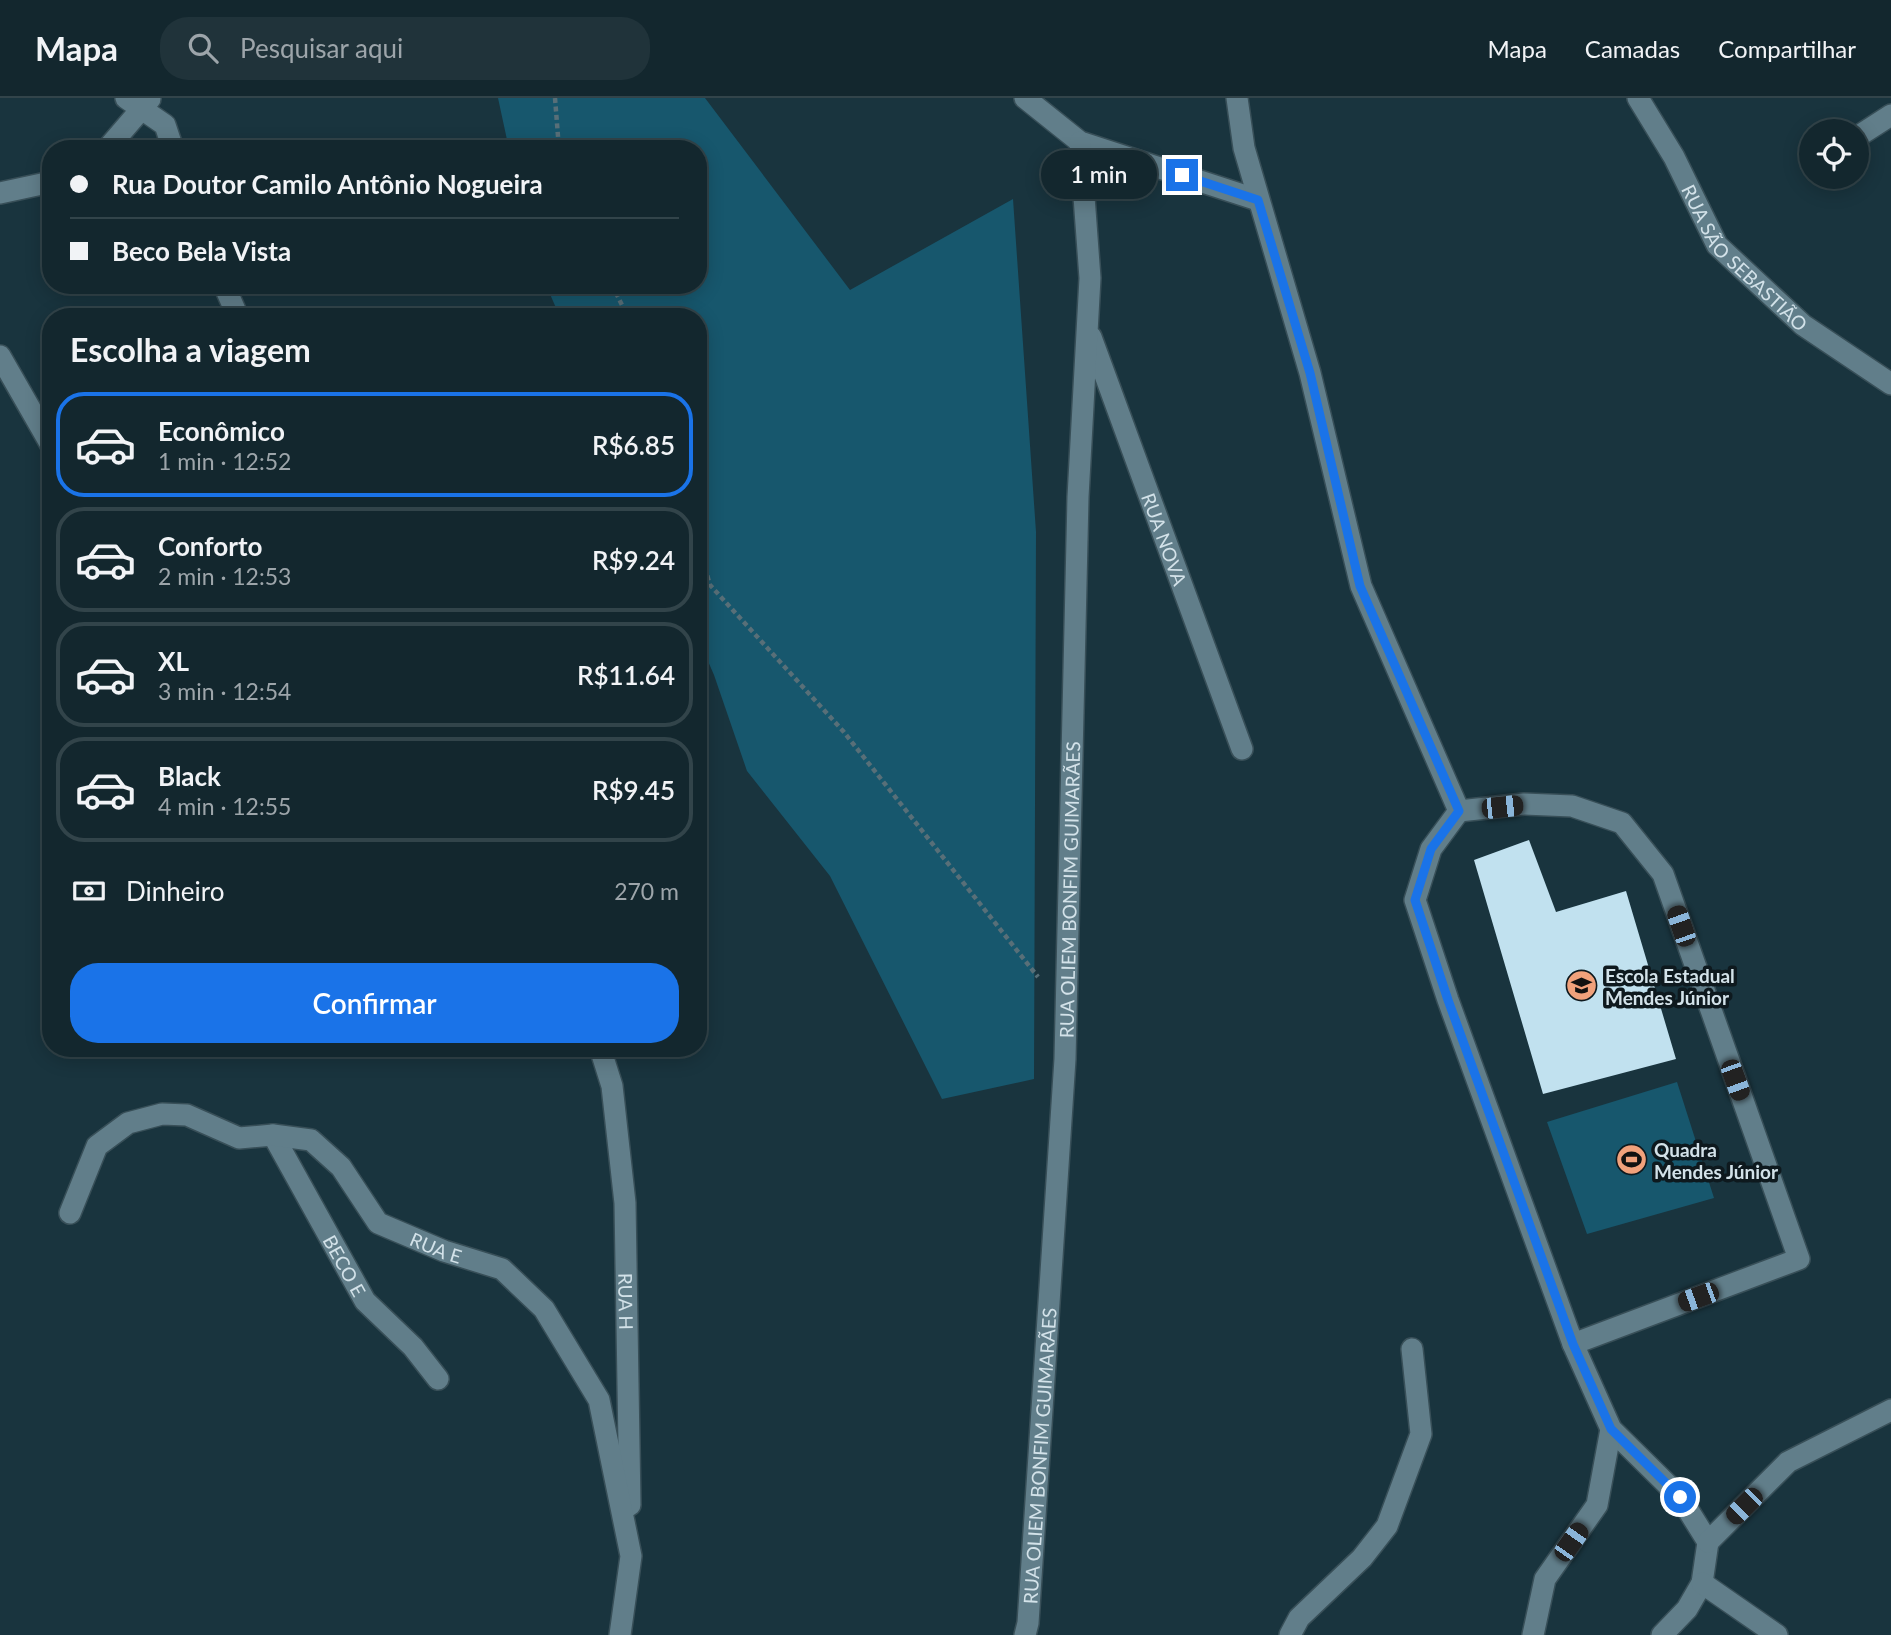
<!DOCTYPE html>
<html lang="pt">
<head>
<meta charset="utf-8">
<style>
	body { margin:0; font-family:Lato,sans-serif; background:#20333a; color:#f1f3f6; height:100vh; display:flex; flex-direction:column; font-size:26px; white-space:nowrap }
	* { box-sizing:border-box; margin:0 }
	p { font-size:23px; color:#9da5aa }
	.icon { flex:none; width:38px; height:38px; fill:none; stroke:currentColor; stroke-width:2; stroke-linecap:round; stroke-linejoin:round }
	.map { position:relative; flex:1; overflow:hidden }
	.details { position:absolute; left:42px; top:210px; width:665px; height:749px; display:flex; flex-direction:column; background:#13272e; border-radius:28px; box-shadow:0 4px 18px #0003,0 0 0 2px #32444a }
	.details>* { flex:none }
	.banner { position:absolute; left:42px; top:42px; width:665px; height:154px; border-radius:28px; box-shadow:0 4px 18px #0003,0 0 0 2px #32444a; display:grid; align-content:center; height:154px; padding:0 28px; background:#13272e }
	.buttons { position:absolute; left:1799px; top:21px; display:grid; gap:14px }
	.buttons a { display:grid; place-items:center; width:70px; height:70px; border-radius:50%; background:#13272e; box-shadow:0 4px 18px #0003,0 0 0 2px #32444a; font-size:35px }
	.end { position:absolute; width:32px; height:32px; margin:-16px; border:9px solid #1a73e8; background:#fff; box-shadow:0 0 0 4px #fff }
	.from { border-radius:50% }
	.bubble { position:absolute; height:49px; border-radius:24px; background:#13272e; box-shadow:0 4px 18px #0003,0 0 0 2px #32444a; font-size:23px; font-weight:600; line-height:49px; text-align:center }
	.car { position:absolute; width:21px; height:42px; margin:-21px -10px; border-radius:9px; box-shadow:0 0 5px 2px #0007; background:linear-gradient(#222 24%,#8ab4d8 0 40%,#222 0 76%,#8ab4d8 0 86%,#222 0) }
	.banner b { display:flex; align-items:center; gap:24px; height:66px; font-size:26px }
	.banner b+b { border-top:2px solid #32444a }
	.banner i { width:18px; height:18px; background:#f1f3f6 }
	ul { padding:0; list-style:none }
	li { display:flex; align-items:center; gap:21px; height:105px; margin:0 14px 10px; padding:0 14px; border:4px solid #32444a; border-radius:28px }
	li div { flex:1 }
	li b { display:block; font-size:26px }
	li em { font-style:normal; font-weight:600 }
	li.current { border-color:#1a73e8 }
	li>.icon { width:63px; height:63px; stroke-width:1.5 }
	h2 { padding:0 28px; font-size:32px; line-height:84px }
	.pay { display:flex; align-items:center; gap:18px; height:77px; padding:0 28px; font-size:26px }
	.pay p { margin-inline-start:auto }
	.cta { display:flex; gap:14px; margin-top:auto; padding:14px 28px }
	.cta a { flex:1; height:80px; border-radius:28px; background:#1a73e8; color:#fff; font-size:28px; font-weight:600; line-height:80px; text-align:center }
	header { display:flex; align-items:center; gap:42px; box-sizing:border-box; height:98px; padding:0 35px; background:#13272e; border-bottom:2px solid #32444a }
	header strong { font-size:33px }
	nav { display:flex; gap:38px; margin-inline-start:auto; font-size:24px }
	.search { width:490px; height:63px; background:#20333a; display:flex; align-items:center; gap:18px; box-sizing:border-box; padding:0 24px; border-radius:28px; color:#9da5aa; font-size:26px }
	.map>svg:first-child { display:block }
	.green { fill:#17576d }
	.building { fill:#c1e1ef }
	.lines { fill:none; stroke-linecap:round; stroke-linejoin:round }
	.minor-casing { stroke:#384f58; stroke-width:24 }
	.path { stroke:#586f78; stroke-width:4.5; stroke-dasharray:5 3.5; stroke-linecap:butt }
	.minor { stroke:#617e8a; stroke-width:21 }
	.route { stroke:#1a73e8; stroke-width:9 }
	.labels { text-anchor:middle; dominant-baseline:central; stroke-width:7; stroke-linejoin:round; paint-order:stroke }
	.street-label { font-size:19px; fill:#d3e2e9; stroke:#0e191e }
	.poi-label { font-size:19px; font-weight:bold; fill:#d3e2e9; stroke:#0e191e; text-anchor:start }
</style>
</head>
<body>
<header>
<strong>Mapa</strong>
<div class="search"><svg class="icon" aria-label="search" viewBox="0 0 24 24"><circle cx="10" cy="10" r="6"/><path d="M15 15l6 6"/></svg>Pesquisar aqui</div>
<nav><a>Mapa</a><a>Camadas</a><a>Compartilhar</a></nav>
</header>
<div class="map">
<svg width="1891" height="1537" viewBox="0 0 1891 1537">
	<rect width="100%" height="100%" fill="#19343e"/>
	<!-- green -->
	<path class="green" d="M498,0H705L850,192L1013,101L1036,434L1034,981L942,1001L830,778L747,673L714,577L698,540V219H560L546,187H698V51H509Z
		M1677,984L1714,1100L1587,1136L1547,1024Z"/>
	<!-- building -->
	<path class="building" d="M1529,742L1556,814L1626,793L1676,961L1543,996L1474,762Z"/>
	<g class="lines">
		<defs>
			<g id="minor">
				<path d="M126,0L165,27L173,51"/>
				<path d="M1025,0L1080,44L1258,102"/>
				<path d="M1237,0L1244,50L1310,275L1361,488L1459,713L1431,751L1415,802L1448,902L1573,1246L1611,1331L1680,1399L1708,1444L1702,1485L1687,1511L1662,1537"/>
				<path id="s1" d="M1638,0L1674,59L1717,147L1803,227L1891,286"/>
				<path d="M1860,37L1891,17"/>
				<path d="M107,51L150,1"/>
				<path d="M0,95L51,84"/>
				<path d="M224,187L238,219"/>
				<path id="s2" d="M1091,239L1242,651"/>
				<path d="M0,258L51,347"/>
				<path d="M1459,713L1524,706L1572,708L1622,725L1663,776L1799,1161L1573,1246"/>
				<path id="s3" d="M600,950L612,988L625,1105L630,1407"/>
				<path id="s4" d="M273,1037L365,1203L413,1249L438,1281"/>
				<path id="s5" d="M70,1115L97,1048L128,1025L162,1016L187,1017L239,1040L273,1037L311,1042L341,1069L378,1125L444,1153L502,1171L544,1211L599,1302L631,1458L620,1537"/>
				<path d="M1708,1444L1788,1364L1891,1312"/>
				<path d="M1702,1485L1777,1537"/>
				<path id="s6" d="M1025,1537L1028,1525L1065,961L1078,399L1090,180L1080,44"/>
				<path d="M1290,1537L1299,1520L1362,1460L1387,1428L1421,1336L1412,1251"/>
				<path d="M1533,1537L1545,1481L1597,1407L1611,1331"/>
			</g>
		</defs>
		<!-- minor casing -->
		<use href="#minor" class="minor-casing"/>
		<!-- path -->
		<path class="path" d="M555,0L559,51
			M612,187L628,219
			M698,445L710,487L843,633L1038,879"/>
		<!-- minor -->
		<use href="#minor" class="minor"/>
	</g>
	<g class="lines">
		<!-- route -->
		<path class="route" d="M1182,77L1258,102L1310,275L1360,488L1459,713L1431,751L1415,802L1448,902L1573,1246L1611,1331L1680,1399"/>
	</g>
	<!-- icons -->
	<defs>
		<symbol id="school-disc" viewBox="-11 -11 22 22"><circle r="9.5" fill="#f1a17b" stroke="#0e191e"/><path d="M0-5L7-2L0 1L-7-2ZM-4 1L0 2.5L4 1V4Q0 6-4 4Z" fill="#111"/></symbol>
		<symbol id="stadium-disc" viewBox="-11 -11 22 22"><circle r="9.5" fill="#f1a17b" stroke="#0e191e"/><path d="M0-5a6.5 5 0 1 0 0 10a6.5 5 0 1 0 0-10ZM-3.5-1.8h7v3.6h-7Z" fill="#111"/></symbol>
	</defs>
	<g fill-rule="evenodd">
		<use href="#school-disc" x="1564" y="870" width="35" height="35"/>
		<use href="#stadium-disc" x="1614" y="1044" width="35" height="35"/>
	</g>
	<g class="labels">
		<!-- street labels -->
		<g class="street-label">
			<text stroke="none"><textPath href="#s1" startOffset="194">RUA SÃO SEBASTIÃO</textPath></text>
			<text stroke="none"><textPath href="#s2" startOffset="215">RUA NOVA</textPath></text>
			<text stroke="none"><textPath href="#s6" startOffset="747">RUA OLIEM BONFIM GUIMARÃES</textPath></text>
			<text stroke="none"><textPath href="#s5" startOffset="471">RUA E</textPath></text>
			<text stroke="none"><textPath href="#s4" startOffset="149">BECO E</textPath></text>
			<text stroke="none"><textPath href="#s3" startOffset="256">RUA H</textPath></text>
			<text stroke="none"><textPath href="#s6" startOffset="180">RUA OLIEM BONFIM GUIMARÃES</textPath></text>
		</g>
		<!-- poi labels -->
		<g class="poi-label">
			<text x="1605" y="877">Escola Estadual<tspan x="1605" dy="22">Mendes Júnior</tspan></text>
			<text x="1654" y="1051">Quadra<tspan x="1654" dy="22">Mendes Júnior</tspan></text>
		</g>
	</g>
</svg>
<div class="buttons">
<a><svg class="icon" aria-label="locate" viewBox="0 0 24 24"><circle cx="12" cy="12" r="6"/><path d="M12 2v4M12 18v4M2 12h4M18 12h4"/></svg></a>
</div>
<i class="end from" style="left:1680px;top:1399px"></i>
<i class="end" style="left:1182px;top:77px"></i>
<div class="bubble" style="left:1041px;top:52px;width:116px">1 min</div>
<i class="car" style="left:1502px;top:709px;rotate:84deg"></i>
<i class="car" style="left:1681px;top:828px;rotate:341deg"></i>
<i class="car" style="left:1735px;top:982px;rotate:160deg"></i>
<i class="car" style="left:1698px;top:1199px;rotate:250deg"></i>
<i class="car" style="left:1744px;top:1408px;rotate:225deg"></i>
<i class="car" style="left:1571px;top:1444px;rotate:35deg"></i>
<div class="banner">
<b><i class="from"></i>Rua Doutor Camilo Antônio Nogueira</b>
<b><i></i>Beco Bela Vista</b>
</div>
<section class="details">
<h2>Escolha a viagem</h2>
<ul>
<li class="current"><svg class="icon" aria-label="car" viewBox="0 0 24 24"><path d="M5 17H2v-5l4-1 3-4h7l3 4 3 1v5h-3M9 17h6M6 11h13"/><circle cx="7" cy="17" r="2"/><circle cx="17" cy="17" r="2"/></svg><div><b>Econômico</b><p>1 min · 12:52</p></div><em>R$6.85</em></li>
<li><svg class="icon" aria-label="car" viewBox="0 0 24 24"><path d="M5 17H2v-5l4-1 3-4h7l3 4 3 1v5h-3M9 17h6M6 11h13"/><circle cx="7" cy="17" r="2"/><circle cx="17" cy="17" r="2"/></svg><div><b>Conforto</b><p>2 min · 12:53</p></div><em>R$9.24</em></li>
<li><svg class="icon" aria-label="car" viewBox="0 0 24 24"><path d="M5 17H2v-5l4-1 3-4h7l3 4 3 1v5h-3M9 17h6M6 11h13"/><circle cx="7" cy="17" r="2"/><circle cx="17" cy="17" r="2"/></svg><div><b>XL</b><p>3 min · 12:54</p></div><em>R$11.64</em></li>
<li><svg class="icon" aria-label="car" viewBox="0 0 24 24"><path d="M5 17H2v-5l4-1 3-4h7l3 4 3 1v5h-3M9 17h6M6 11h13"/><circle cx="7" cy="17" r="2"/><circle cx="17" cy="17" r="2"/></svg><div><b>Black</b><p>4 min · 12:55</p></div><em>R$9.45</em></li>
</ul>
<div class="pay"><svg class="icon" aria-label="cash" viewBox="0 0 24 24"><path d="M3 7h18v10H3z"/><circle cx="12" cy="12" r="2"/></svg>Dinheiro<p>270 m</p></div>
<div class="cta"><a>Confirmar</a></div>
</section>
</div>
</body>
</html>
